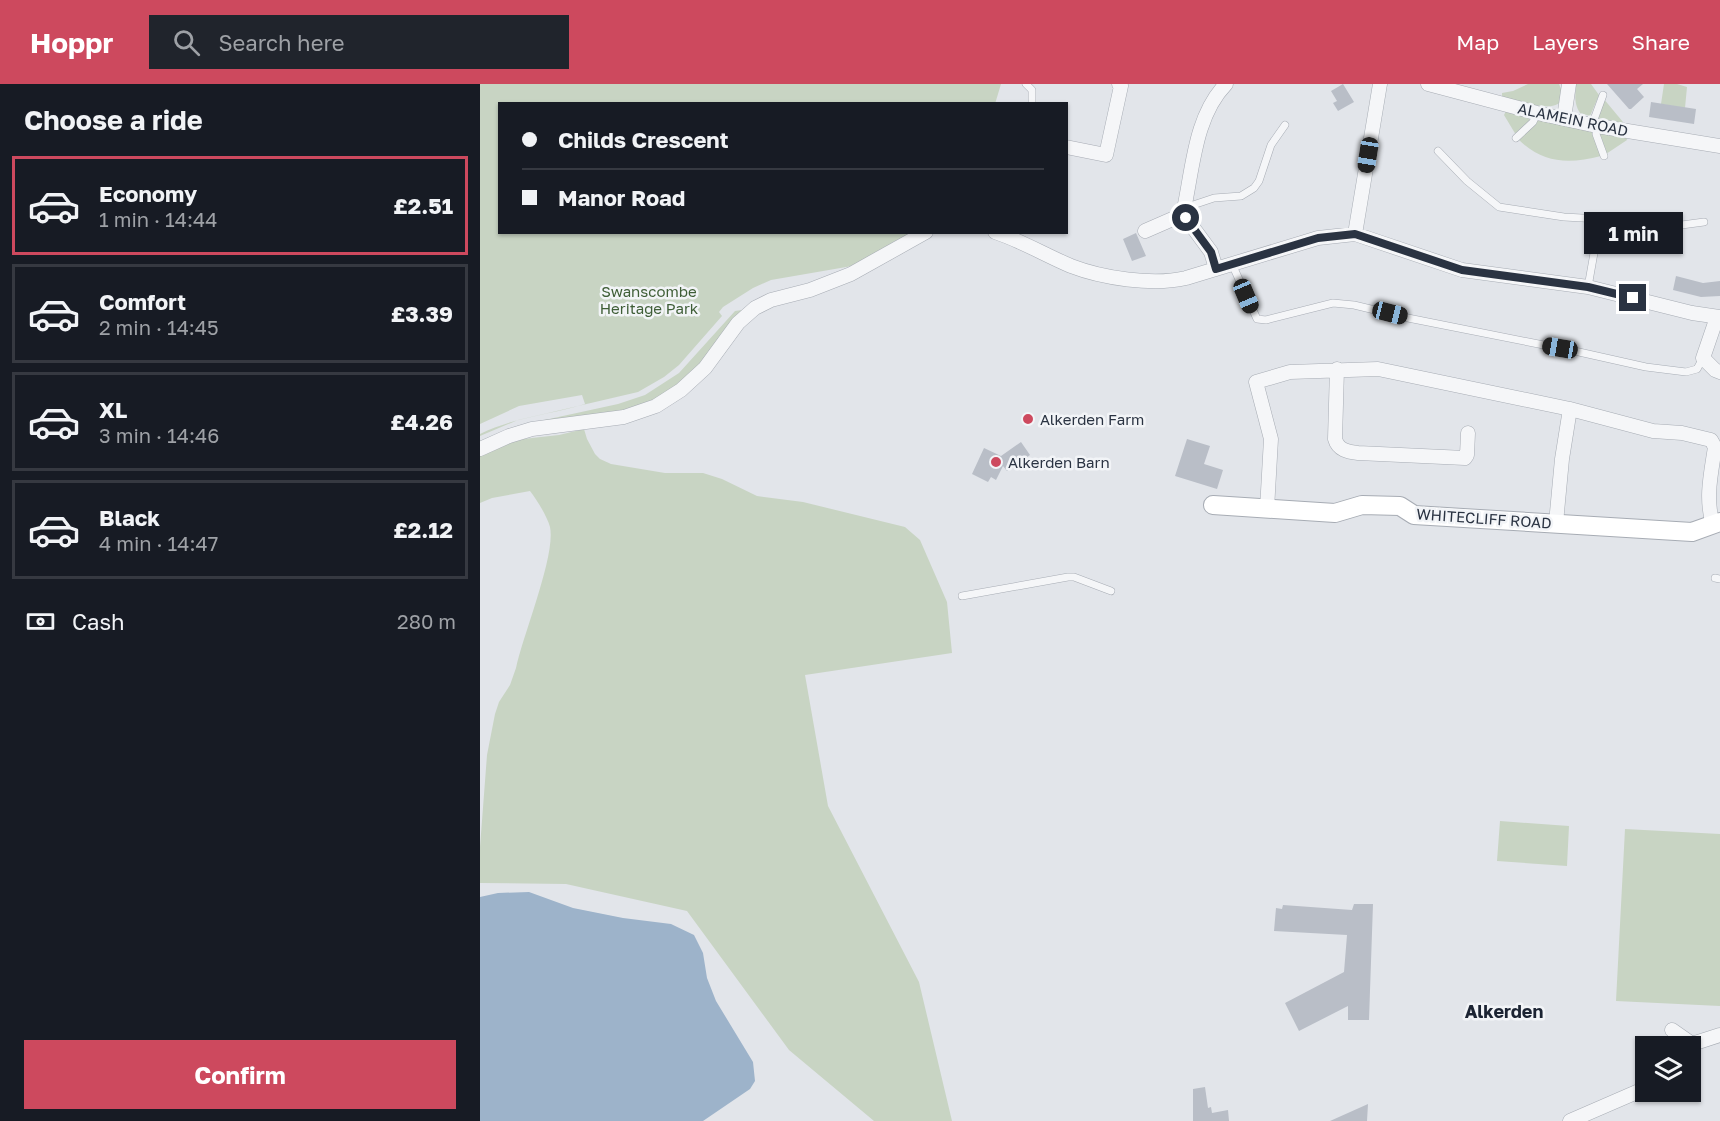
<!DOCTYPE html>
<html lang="en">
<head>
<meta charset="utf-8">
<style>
	body { margin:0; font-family:"Golos Text",sans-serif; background:#20242c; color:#f1f3f6; height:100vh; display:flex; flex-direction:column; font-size:22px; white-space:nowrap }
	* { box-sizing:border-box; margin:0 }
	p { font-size:20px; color:#9ea1a6 }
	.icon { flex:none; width:33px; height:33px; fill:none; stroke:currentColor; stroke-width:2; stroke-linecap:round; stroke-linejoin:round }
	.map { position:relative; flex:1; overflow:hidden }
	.details { display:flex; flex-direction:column; background:#171b24; width:480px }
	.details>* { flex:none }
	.hud { position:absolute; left:18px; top:18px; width:570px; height:132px; border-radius:0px; box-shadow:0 2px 4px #0004; display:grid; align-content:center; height:132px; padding:0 24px; background:#171b24 }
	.fabs { position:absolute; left:1155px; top:952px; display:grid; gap:12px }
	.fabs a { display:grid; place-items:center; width:66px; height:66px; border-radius:0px; background:#171b24; box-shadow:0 2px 4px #0004; font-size:30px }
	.end { position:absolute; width:27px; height:27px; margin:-14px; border:8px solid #2a3342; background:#fff; box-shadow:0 0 0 3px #fff }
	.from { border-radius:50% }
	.bubble { position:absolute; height:42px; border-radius:0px; background:#171b24; box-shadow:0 2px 4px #0004; font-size:20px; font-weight:700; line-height:42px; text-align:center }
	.car { position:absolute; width:18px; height:36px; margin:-18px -9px; border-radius:8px; box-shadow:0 0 4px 2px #0007; background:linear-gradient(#222 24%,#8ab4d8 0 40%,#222 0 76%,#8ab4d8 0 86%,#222 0) }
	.hud b { display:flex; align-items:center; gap:21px; height:57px; font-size:22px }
	.hud b+b { border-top:2px solid #363941 }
	.hud i { width:15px; height:15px; background:#f1f3f6 }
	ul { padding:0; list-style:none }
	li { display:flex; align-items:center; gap:18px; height:99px; margin:0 12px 9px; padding:0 12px; border:3px solid #363941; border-radius:0px }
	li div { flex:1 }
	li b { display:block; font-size:22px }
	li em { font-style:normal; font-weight:700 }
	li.active { border-color:#cd495e }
	li>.icon { width:54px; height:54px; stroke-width:1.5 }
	h2 { padding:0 24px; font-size:27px; line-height:72px }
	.pay { display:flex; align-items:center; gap:15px; height:66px; padding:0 24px; font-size:22px }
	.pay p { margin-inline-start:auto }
	.primary-button { display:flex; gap:12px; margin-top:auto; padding:12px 24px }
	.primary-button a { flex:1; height:69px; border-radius:0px; background:#cd495e; color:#fff; font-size:24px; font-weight:700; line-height:69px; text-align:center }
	header { display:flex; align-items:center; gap:36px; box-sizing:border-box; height:84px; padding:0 30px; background:#cd495e; color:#fff }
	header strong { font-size:28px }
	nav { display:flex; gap:33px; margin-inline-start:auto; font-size:21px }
	.search { width:420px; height:54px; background:#20242c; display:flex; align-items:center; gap:15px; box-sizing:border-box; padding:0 21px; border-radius:0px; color:#9ea1a6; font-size:22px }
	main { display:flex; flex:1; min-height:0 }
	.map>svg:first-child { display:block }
	.green { fill:#c8d4c3 }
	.water { fill:#9db3ca }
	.building { fill:#b9bec7 }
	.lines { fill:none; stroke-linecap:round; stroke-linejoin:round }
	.lane-casing { stroke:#a7acb4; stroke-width:8 }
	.street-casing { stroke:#a7acb4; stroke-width:15 }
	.secondary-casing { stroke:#a7acb4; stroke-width:20 }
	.lane { stroke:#f5f6f8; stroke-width:7 }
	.street { stroke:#f5f6f8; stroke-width:14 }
	.secondary { stroke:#fff; stroke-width:18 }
	.route { stroke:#2a3342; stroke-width:8 }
	.poi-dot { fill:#cd495e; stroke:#f2f4f7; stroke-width:2 }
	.labels { text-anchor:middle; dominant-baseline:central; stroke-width:5; stroke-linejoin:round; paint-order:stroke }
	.street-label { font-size:15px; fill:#2a3342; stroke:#f2f4f7 }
	.park-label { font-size:15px; fill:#3f5e37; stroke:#f2f4f7 }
	.poi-label { font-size:15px; fill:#2a3342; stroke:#f2f4f7; text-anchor:start }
	.quarter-label { font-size:18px; font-weight:bold; fill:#1c2433; stroke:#f2f4f7 }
</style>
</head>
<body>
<header>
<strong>Hoppr</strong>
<div class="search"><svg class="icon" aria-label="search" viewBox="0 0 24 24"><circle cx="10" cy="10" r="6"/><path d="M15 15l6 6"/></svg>Search here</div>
<nav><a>Map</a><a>Layers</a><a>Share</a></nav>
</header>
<main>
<section class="details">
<h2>Choose a ride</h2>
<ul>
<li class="active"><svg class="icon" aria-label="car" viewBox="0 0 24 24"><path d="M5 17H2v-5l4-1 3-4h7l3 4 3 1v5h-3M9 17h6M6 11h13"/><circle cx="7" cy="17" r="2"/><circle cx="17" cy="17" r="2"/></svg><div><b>Economy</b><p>1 min · 14:44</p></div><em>£2.51</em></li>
<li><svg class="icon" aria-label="car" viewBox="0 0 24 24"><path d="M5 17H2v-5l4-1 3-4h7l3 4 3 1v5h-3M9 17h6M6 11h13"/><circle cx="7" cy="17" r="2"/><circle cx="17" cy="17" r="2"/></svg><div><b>Comfort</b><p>2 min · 14:45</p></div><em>£3.39</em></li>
<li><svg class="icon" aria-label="car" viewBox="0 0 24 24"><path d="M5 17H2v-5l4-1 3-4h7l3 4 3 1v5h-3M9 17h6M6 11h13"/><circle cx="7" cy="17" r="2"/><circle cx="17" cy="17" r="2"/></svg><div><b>XL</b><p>3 min · 14:46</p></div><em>£4.26</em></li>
<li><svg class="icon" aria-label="car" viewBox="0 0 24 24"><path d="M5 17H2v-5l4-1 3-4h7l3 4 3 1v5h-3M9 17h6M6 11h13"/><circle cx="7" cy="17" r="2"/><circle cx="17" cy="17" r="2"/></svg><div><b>Black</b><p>4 min · 14:47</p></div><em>£2.12</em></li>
</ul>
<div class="pay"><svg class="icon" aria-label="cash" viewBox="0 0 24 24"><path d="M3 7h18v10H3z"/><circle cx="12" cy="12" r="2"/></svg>Cash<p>280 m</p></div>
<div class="primary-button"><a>Confirm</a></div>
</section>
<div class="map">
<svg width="1240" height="1037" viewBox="0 0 1240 1037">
	<rect width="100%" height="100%" fill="#e2e5ea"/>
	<!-- green -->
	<path class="green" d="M0,0H521L515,20H20V148L435,149L417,156L372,182L291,196L273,204L243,223L239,228L242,232L199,281L184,293L158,308L38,336L0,352V350C34,333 70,331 105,320L102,311L39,322L0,340Z
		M1048,0H1079C1097,38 1036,17 1022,12V9L1033,7Z
		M1096,0H1111L1119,11L1110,32L1100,29C1094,19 1095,12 1096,0Z
		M1184,0H1197L1207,3L1205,24L1181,20Z
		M1123,14L1143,38V39L1118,34Z
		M1026,27L1051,34L1052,35L1036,51L1024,31Z
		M1057,36L1110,47L1114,49L1121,72C1089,80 1063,80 1038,55Z
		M1119,48L1146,53L1147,56L1126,70Z
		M262,226L228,274L186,310L157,324L0,360V357L37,342L138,320L165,311L199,289L255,227Z
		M104,345L107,355L115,370L120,375L131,380L185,389H223L242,395L277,412L323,418L425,443L440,456L467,518L472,569L325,591L348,722L439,898L472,1037H394L309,966L207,827L86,800L0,799V763L7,671L15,630L19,618L30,601L36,584C43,551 76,471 70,443C67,432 57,416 50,407L12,414L0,419V371L15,363L43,355L79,351Z
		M1020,737L1089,742L1087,782L1017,777Z
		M1145,745L1240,750V922L1136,917Z"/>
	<!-- water -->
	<path class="water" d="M49,808L93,824L143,834L191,840L214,851L223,869L227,894L236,917L273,978L275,997L270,1005L223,1037H0V813L18,809Z"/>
	<!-- building -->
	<path class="building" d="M863,0L874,18L858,27L853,19L857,17L851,7Z
		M1127,0H1163L1157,5L1164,13L1151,25H1149Z
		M1171,18L1216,25L1214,40L1169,33Z
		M656,149L666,172L652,177L643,155Z
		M1196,192L1223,199L1240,197V212L1221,213L1193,206Z
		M707,355L730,362L724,380L743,386L737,405L695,392Z
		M541,358L550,371L527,387L523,382L516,396L511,393L508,398L492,390L504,364L521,372Z
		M874,820H893L889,936H868V922L819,947L805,919L864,888L867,851L794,847L796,824L802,825L803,821L872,826Z
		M725,1003L728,1024L731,1023L732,1029L748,1026L749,1037H713V1005Z
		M888,1020L887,1037H850Z"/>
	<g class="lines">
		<defs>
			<path id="lane" d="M546,0L552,6V20
				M1112,41L1123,11
				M1117,42L1116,50L1124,72
				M1036,54L1053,38L1057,29
				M958,67L987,97L1019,123L1084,133L1120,135L1108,203
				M704,124L734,114L761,112L774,104L779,97L791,61L805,41
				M1120,135L1194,142L1224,138
				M752,180L777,235L786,236L853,219L874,221L928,234L1099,268L1166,283L1206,288L1217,285L1223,274
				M1235,494L1240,495
				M482,512L588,493H594L631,507"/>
			<path id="street" d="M948,0L1057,29L1117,42L1240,62
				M1084,34L1089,0
				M586,63L626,71L641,2L639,0
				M665,147L704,130
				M515,148C542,157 565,171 591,182C622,194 673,202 706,194L838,154L875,150L982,186L1108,203L1212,229L1240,233
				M875,150L900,0
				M736,185L731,168L706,134L704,125C713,83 715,32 746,0
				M1237,233L1223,274L1235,286L1240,288
				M857,285L855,355C858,366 868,368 878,369L985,374L987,371L988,349
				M0,365L29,352L52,345L144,333L176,322L201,306L225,284L258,239L275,224L291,216L330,206L371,190L446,148
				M787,425L791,355L776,298L810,288L898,285L1090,325L1173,347L1202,349L1231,356L1235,363C1231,390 1225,414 1233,441
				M1076,439L1082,375L1090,325
				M1192,946L1212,960L1240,951
				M1090,1037L1166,1004"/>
			<path id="secondary" d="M733,421L855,429L882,421L920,422L934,431L1212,448L1240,438"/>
		</defs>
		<!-- lane casing -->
		<use href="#lane" class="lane-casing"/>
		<!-- street casing -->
		<use href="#street" class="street-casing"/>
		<!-- secondary casing -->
		<use href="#secondary" class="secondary-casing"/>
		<!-- lane -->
		<use href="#lane" class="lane"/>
		<!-- street -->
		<use href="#street" class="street"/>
		<!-- secondary -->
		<use href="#secondary" class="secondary"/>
	</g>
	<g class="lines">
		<!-- route -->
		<path class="route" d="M706,134L731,168L736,185L838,154L875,150L982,186L1108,203L1153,214"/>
	</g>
	<!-- markers -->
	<g class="poi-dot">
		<circle cx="548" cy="335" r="6"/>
		<circle cx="516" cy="378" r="6"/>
	</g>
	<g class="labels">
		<!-- street labels -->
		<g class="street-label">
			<text transform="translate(1093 35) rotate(12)">ALAMEIN ROAD</text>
			<text transform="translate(1004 434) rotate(4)">WHITECLIFF ROAD</text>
		</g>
		<!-- park labels -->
		<g class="park-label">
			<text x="169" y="207">Swanscombe<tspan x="169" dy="17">Heritage Park</tspan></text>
		</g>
		<!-- poi labels -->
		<g class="poi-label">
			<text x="560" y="335">Alkerden Farm</text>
			<text x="528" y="378">Alkerden Barn</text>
		</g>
		<!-- quarter labels -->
		<g class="quarter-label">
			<text x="1024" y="927">Alkerden</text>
		</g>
	</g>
</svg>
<div class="fabs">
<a><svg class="icon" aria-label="layers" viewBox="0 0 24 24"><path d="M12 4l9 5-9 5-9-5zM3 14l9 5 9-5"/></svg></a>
</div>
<i class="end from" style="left:706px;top:134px"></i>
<i class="end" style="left:1153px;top:214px"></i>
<div class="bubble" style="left:1104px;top:128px;width:99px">1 min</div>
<i class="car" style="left:888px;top:71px;rotate:189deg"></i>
<i class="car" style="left:766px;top:212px;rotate:157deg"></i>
<i class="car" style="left:910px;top:229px;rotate:104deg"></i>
<i class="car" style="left:1080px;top:264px;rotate:280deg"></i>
<div class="hud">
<b><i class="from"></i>Childs Crescent</b>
<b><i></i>Manor Road</b>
</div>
</div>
</main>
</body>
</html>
